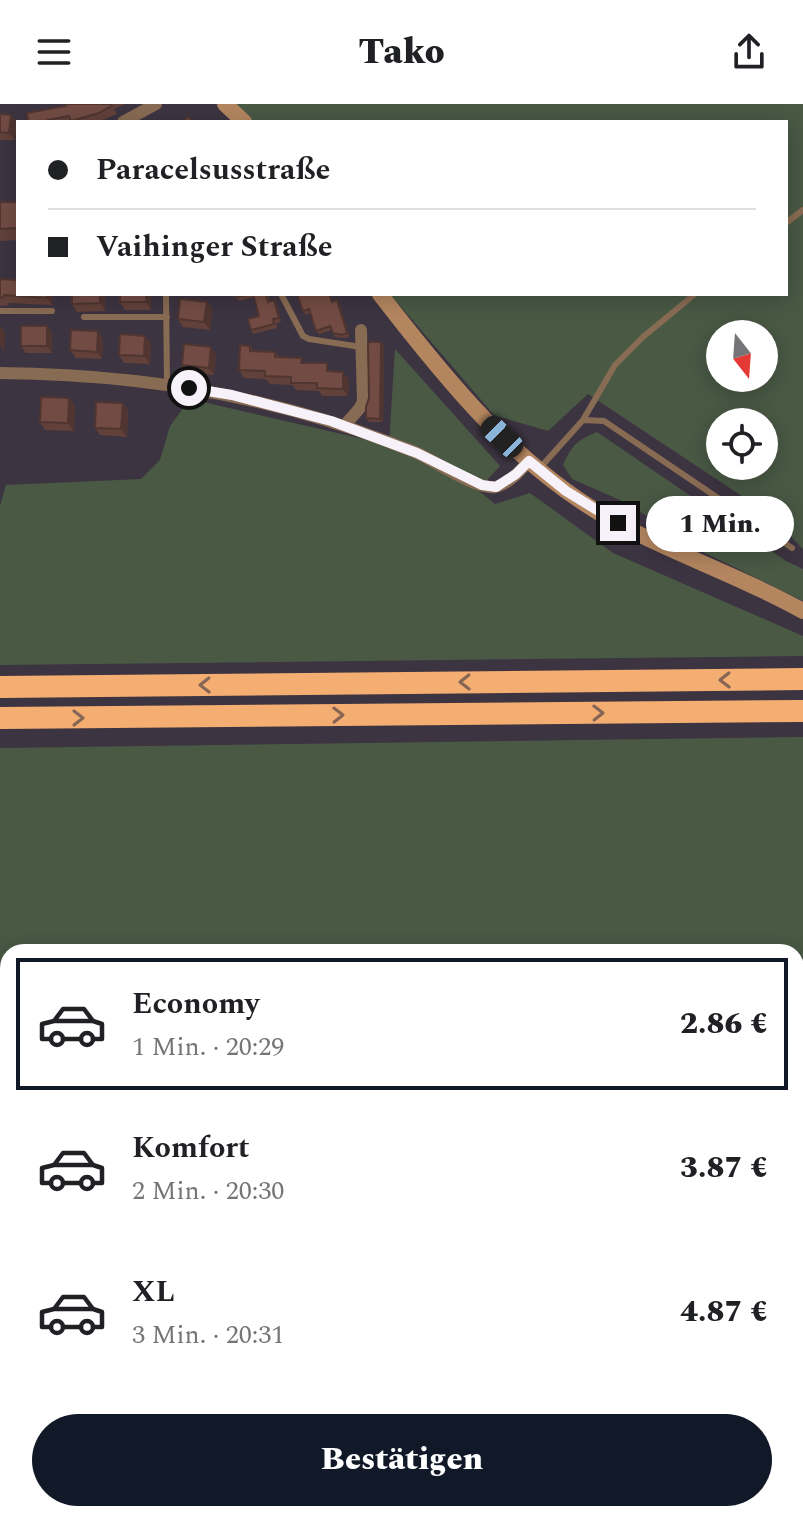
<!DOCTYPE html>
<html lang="de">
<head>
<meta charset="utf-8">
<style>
	body { margin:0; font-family:Spectral,serif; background:#f6f6f6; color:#202124; height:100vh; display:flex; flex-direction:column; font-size:30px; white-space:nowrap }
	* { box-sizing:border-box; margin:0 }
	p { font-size:26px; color:#757577 }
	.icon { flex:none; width:44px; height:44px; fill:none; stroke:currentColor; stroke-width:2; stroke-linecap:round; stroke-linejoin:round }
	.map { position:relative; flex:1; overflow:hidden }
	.panel { position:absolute; left:0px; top:840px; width:804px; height:578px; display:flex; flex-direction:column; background:#fff; border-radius:24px 24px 0 0; box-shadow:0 4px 20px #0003 }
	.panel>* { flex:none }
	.top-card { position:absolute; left:16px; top:16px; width:772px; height:176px; border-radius:0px; box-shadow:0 4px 20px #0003; display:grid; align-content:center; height:176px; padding:0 32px; background:#fff }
	.needle { width:52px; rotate:163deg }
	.fabs { position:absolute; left:706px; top:216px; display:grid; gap:16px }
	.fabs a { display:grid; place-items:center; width:72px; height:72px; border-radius:50%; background:#fff; box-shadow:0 4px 20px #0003; font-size:40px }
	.end { position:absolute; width:36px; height:36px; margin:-18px; border:10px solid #f7f1f9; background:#111; box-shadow:0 0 0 4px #111 }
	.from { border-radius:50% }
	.bubble { position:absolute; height:56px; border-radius:28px; background:#fff; box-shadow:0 4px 20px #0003; font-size:26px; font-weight:800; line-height:56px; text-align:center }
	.car { position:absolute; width:24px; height:48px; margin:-24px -12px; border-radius:10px; box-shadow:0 0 6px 2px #0007; background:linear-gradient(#222 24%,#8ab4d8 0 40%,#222 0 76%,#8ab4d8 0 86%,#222 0) }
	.top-card b { display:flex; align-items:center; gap:28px; height:76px; font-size:30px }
	.top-card b+b { border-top:2px solid #e0e0e0 }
	.top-card i { width:20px; height:20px; background:#202124 }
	ul { padding:14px 0 0; list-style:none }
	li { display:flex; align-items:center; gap:24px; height:132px; margin:0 16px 12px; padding:0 16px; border:4px solid transparent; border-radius:0px }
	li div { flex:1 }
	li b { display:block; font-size:30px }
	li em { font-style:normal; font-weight:800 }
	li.on { border-color:#111827 }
	li>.icon { width:72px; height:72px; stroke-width:1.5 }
	.button { display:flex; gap:16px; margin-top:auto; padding:16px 32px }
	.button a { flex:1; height:92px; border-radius:48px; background:#111827; color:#fff; font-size:32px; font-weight:800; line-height:92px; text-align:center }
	header { display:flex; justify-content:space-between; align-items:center; height:104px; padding:0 32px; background:#fff; font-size:36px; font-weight:800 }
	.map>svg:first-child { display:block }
	.green { fill:#495944; fill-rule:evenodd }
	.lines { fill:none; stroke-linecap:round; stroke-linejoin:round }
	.stream { stroke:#4a5f6f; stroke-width:4 }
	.lane { stroke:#886b53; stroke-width:6 }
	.street { stroke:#886b53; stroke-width:12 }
	.secondary { stroke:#b48660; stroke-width:16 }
	.highway { stroke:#f5ae71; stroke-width:22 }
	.rail-casing { stroke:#9d95a0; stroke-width:7 }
	.rail { stroke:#3d3441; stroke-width:4; stroke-dasharray:12; stroke-linecap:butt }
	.wall { fill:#62413a }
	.shaded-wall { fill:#503530 }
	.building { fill:#724c44; stroke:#503530; stroke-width:2 }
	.oneway { stroke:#876554 }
	.route { stroke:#f7f1f9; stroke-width:10 }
</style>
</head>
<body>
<header><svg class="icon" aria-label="menu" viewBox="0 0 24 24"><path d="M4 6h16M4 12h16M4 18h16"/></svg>Tako<svg class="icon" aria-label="share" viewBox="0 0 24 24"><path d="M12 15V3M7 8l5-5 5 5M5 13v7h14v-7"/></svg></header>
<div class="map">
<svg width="803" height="1417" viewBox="0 0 803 1417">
	<rect width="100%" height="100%" fill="#3d3441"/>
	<!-- green -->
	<path class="green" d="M231,0H803V445L766,408L588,290L548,327L494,311L390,190H786V18H249ZM720,230H764V274H720ZM720,318H764V362H720Z
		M395,245L500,362L478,386L495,400L530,389L613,449L803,532V552L0,561V402L6,381L141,375L160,356L170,322L190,295L389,341Z
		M597,328L786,457L803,465V497L693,443L657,418L620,396L572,375L563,361C573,340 576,337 597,328Z
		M803,633V1172H796V848H8V1035H0V644Z
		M8,1057V1410H519L514,1417H0V1058Z"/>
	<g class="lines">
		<!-- stream -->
		<path class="stream" d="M0,1310L8,1308"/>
		<!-- lane -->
		<path class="lane" d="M786,119L803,106
			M166,190L167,280
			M281,190L303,232L309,235L361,243
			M0,207H52
			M84,213H167
			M583,316L604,317L792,444
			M539,365L583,316L615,261L643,233L695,190
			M796,1234L803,1231
			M736,1410L737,1417
			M763,1410L765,1417"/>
		<!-- street -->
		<path class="street" d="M123,18L156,0
			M0,269C134,270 264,290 389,338C398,342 408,345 417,349C436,358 477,386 495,383C508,381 521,366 529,357
			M345,321L359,305L363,298L361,226
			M607,1410L609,1417"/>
		<!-- secondary -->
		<path class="secondary" d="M225,0L244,18
			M380,190C447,277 517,364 615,418C676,451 743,473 803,507"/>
		<!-- highway -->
		<path class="highway" d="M0,583L803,575
			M0,614L803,607"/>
		<defs>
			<path id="rail" d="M796,869L803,859
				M0,1046L8,1045
				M649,1410L650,1417
				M690,1410L691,1417"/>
		</defs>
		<!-- rail casing -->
		<use href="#rail" class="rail-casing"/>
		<!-- rail -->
		<use href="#rail" class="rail"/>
	</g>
	<!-- wall -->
	<path class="wall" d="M67,0H125L114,5L117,10L98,18H28L66,2Z
		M0,10L16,18L15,36H0Z
		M0,98H18V136L0,137Z
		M0,175L18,190H53L52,201L9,199V201L0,202Z
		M105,190V207L77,208L72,200Z
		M120,190H151V206H125L120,198Z
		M235,190H268L270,197L274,196L277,200L281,218L276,219L277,224L253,230L251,226L259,212L254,193L239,197Z
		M337,196L340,200L349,233L345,234L335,233L332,226L319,230L316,227L311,209L306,211L303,207Z
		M207,198L212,205L210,226L183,223L178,215Z
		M47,222L52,229V249H26L21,242Z
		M98,227L103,235L102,255L76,254L70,246Z
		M381,238L384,242L383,318H369L366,314L369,294Z
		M151,239L150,260L124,259L119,251Z
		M250,242L253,247L275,248L279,253L305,259L333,267L349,275L348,292H322L319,287L296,286L292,281L270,280L266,275L244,274L239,266Z
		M216,251L214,271L187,268L182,261Z
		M69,294L75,302L74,327L45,326L40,318Z
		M123,299L128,307L127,333L100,331L95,324Z
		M796,1255H803V1285H796Z"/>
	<!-- shaded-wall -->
	<path class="shaded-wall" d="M11,11L16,18L15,36L9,29Z
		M47,190H53L52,201L47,194Z
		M100,190H105V207L100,199Z
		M146,190H151V206L146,198Z
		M274,196L277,200L281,218L279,214Z
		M337,196L340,200L349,233L347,229Z
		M207,198L212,205L210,226L204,218Z
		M0,221L5,228L4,248L0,241Z
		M47,222L52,229V249L47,242Z
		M98,227L103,235L102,255L97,248Z
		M145,232L151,239L150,260L144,252Z
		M381,238L384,242L383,318L380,315Z
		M211,243L216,251L214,271L209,264Z
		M343,268L349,275L348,292L343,285Z
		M69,294L75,302L74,327L68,319Z
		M123,299L128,307L127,333L121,325Z"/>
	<!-- building -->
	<path class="building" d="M66,0H111L112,2L99,9L71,17L69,12L48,16L49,18H28L27,9L66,2Z
		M0,10L11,11L9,29L0,28Z
		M189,13L192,18H179Z
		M0,98H18V124L0,125Z
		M0,175L18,176V190H47V194L4,191V193L0,194Z
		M72,190H100V199L72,200Z
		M120,190H146V198H120Z
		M235,190H249L236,193Z
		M253,190H266L268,198L274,196L279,214L273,215L274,220L251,226L248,215L259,212Z
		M297,190H329L332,198L337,196L347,229L342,231L333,229L330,222L316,227L309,205L303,207Z
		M180,195L207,198L204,218L178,215Z
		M21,222H47V242H21Z
		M71,226L98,227L97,248L70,246Z
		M120,230L145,232L144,252L119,251Z
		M368,238H381L380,315L366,314V303L369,294Z
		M184,240L211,243L209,264L182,261Z
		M240,241L250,242V247L275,248V253L302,254L301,259H327V267L343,268V285L317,284V279H291V273L265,272V267L239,266Z
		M41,293L69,294L68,319L40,318Z
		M96,298L123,299L121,325L95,324Z
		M796,1255H803V1277L796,1278Z
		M803,1327V1417H783L781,1414L791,1410H796V1329Z
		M573,1410H588L591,1417H566L565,1413Z"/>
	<!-- one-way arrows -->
	<defs><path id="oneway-chevron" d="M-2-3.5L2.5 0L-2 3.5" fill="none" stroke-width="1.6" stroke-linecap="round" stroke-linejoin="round" transform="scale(2)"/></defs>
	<g class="oneway">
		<use href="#oneway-chevron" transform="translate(725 576) rotate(179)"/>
		<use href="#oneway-chevron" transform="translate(465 578) rotate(179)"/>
		<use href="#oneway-chevron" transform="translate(205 581) rotate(179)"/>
		<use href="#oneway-chevron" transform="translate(598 609) rotate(-1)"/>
		<use href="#oneway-chevron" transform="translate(338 611) rotate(-1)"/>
		<use href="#oneway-chevron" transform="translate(78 614)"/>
	</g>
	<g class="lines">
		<!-- route -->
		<path class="route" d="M189,284L232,291L331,317L417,349L482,381L496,383L516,370L529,357L566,387L618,419"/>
	</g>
</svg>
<div class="fabs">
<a><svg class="needle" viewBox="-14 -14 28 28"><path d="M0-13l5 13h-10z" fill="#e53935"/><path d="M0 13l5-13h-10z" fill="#757577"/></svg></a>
<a><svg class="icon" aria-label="locate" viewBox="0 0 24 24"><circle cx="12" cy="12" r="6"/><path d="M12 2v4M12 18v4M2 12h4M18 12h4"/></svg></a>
</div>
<i class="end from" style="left:189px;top:284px"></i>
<i class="end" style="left:618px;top:419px"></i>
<div class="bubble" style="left:646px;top:392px;width:148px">1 Min.</div>
<i class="car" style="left:502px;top:333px;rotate:314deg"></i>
<div class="top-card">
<b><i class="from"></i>Paracelsusstraße</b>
<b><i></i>Vaihinger Straße</b>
</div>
<section class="panel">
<ul>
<li class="on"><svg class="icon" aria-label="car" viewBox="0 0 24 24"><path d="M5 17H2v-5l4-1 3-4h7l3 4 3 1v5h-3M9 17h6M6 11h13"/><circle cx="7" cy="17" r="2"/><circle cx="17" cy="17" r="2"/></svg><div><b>Economy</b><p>1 Min. · 20:29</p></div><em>2.86 €</em></li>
<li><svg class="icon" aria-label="car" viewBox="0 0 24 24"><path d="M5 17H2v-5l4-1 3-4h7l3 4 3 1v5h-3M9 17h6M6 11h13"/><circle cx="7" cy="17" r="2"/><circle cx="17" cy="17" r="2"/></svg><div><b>Komfort</b><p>2 Min. · 20:30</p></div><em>3.87 €</em></li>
<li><svg class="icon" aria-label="car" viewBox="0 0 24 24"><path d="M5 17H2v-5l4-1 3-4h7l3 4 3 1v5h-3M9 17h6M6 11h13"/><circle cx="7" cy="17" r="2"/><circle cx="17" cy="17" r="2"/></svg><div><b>XL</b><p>3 Min. · 20:31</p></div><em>4.87 €</em></li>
</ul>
<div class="button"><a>Bestätigen</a></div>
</section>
</div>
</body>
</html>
